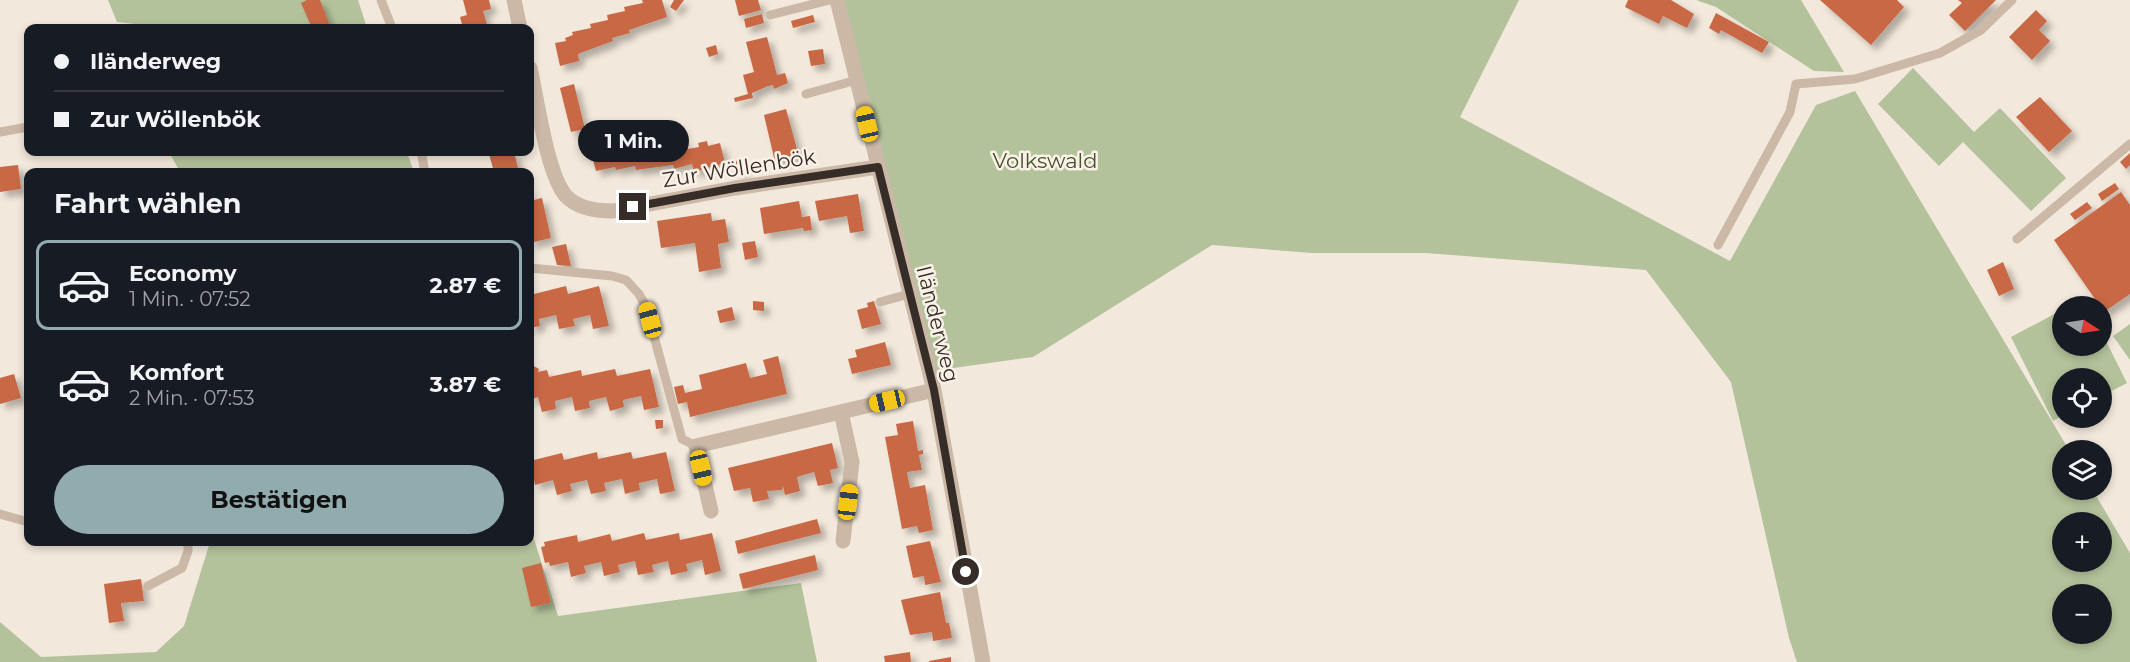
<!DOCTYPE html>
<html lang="de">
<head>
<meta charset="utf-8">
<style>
	body { margin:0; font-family:Montserrat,sans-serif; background:#20242c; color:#f1f3f6; height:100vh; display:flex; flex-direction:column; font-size:22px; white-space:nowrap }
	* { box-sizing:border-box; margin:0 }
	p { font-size:20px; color:#9ea1a6 }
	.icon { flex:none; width:33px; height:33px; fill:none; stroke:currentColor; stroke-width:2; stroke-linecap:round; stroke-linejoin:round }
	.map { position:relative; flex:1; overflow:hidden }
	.drawer { position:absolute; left:24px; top:168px; width:510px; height:378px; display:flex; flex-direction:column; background:#171b24; border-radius:12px; box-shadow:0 3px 9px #0003 }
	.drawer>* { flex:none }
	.top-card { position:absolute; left:24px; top:24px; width:510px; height:132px; border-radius:12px; box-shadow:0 3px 9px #0003; display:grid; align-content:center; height:132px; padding:0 30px; background:#171b24 }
	.needle { width:39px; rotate:102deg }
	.buttons { position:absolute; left:2052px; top:296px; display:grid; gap:12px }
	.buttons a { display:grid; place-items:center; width:60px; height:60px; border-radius:50%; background:#171b24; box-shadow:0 3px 9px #0003; font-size:30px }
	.end { position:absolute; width:27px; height:27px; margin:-14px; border:8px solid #372d28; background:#fff; box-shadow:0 0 0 3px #fff }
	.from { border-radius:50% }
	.bubble { position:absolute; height:42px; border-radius:21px; background:#171b24; box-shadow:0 3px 9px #0003; font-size:20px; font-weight:700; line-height:42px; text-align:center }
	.car { position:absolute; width:18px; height:36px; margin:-18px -9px; border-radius:8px; box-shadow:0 0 4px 2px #0007; background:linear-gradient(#f5c518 24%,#345 0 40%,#f5c518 0 76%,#345 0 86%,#f5c518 0) }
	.top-card b { display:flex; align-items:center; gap:21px; height:57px; font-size:22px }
	.top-card b+b { border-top:2px solid #363941 }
	.top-card i { width:15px; height:15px; background:#f1f3f6 }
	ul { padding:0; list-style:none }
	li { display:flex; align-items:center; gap:18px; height:90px; margin:0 12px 9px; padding:0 18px; border:3px solid transparent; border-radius:12px }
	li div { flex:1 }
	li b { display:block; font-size:22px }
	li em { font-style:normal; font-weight:700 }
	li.on { border-color:#92abaf }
	li>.icon { width:54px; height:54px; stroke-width:1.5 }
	h2 { padding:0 30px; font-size:27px; line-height:72px }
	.primary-button { display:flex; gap:12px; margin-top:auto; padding:12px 30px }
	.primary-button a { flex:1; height:69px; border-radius:36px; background:#92abaf; color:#111; font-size:24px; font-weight:700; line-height:69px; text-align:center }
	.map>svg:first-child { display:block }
	.green { fill:#b3c29b; fill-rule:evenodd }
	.building { fill:#c86844; filter:url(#shadow) }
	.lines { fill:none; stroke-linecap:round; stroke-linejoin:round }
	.lane { stroke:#cbb8a7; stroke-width:9 }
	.street { stroke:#cbb8a7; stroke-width:15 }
	.route { stroke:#372d28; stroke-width:8 }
	.labels { text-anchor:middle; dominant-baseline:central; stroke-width:5; stroke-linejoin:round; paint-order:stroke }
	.park-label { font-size:21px; fill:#45552b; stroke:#faf2e8 }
	.street-label { font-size:21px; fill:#372d28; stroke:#faf2e8 }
</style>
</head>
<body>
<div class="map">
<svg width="2130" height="662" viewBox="0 0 2130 662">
	<defs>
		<filter id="shadow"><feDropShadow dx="5.5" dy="5.5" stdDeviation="3" flood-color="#0004"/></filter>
	</defs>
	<rect width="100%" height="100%" fill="#f2e8db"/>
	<!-- green -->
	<path class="green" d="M108,0H358L367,28H169L117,22Z
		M838,0H1519L1460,117L1730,261L1816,105L1855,91L2069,450H2062V489H2092L2130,553V662H1797L1789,638L1731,382L1646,270L1426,253H1312L1212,245L1033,357L932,371ZM2062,522H2102V561H2062ZM2062,594H2102V633H2062Z
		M1696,0H1801L1844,72L1814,71L1716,7Z
		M1913,68L1974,132L2000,108L2066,178L2031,211L1963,142L1939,166L1878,104Z
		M169,152H407L414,172H180Z
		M2062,310V345H2102V333L2127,383L2102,396V378H2062V416L2053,421L2011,337Z
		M2130,324V360L2113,336Z
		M530,526L558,616L801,583L817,662H0V622L41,657L156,652L184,626L210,542H530Z"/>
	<!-- building -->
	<path class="building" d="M307,0H320L331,28H312L301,3Z
		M463,0H489L491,9L483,11L488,28H463L460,17L467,15Z
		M642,0H662L667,17L629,30L630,33L612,38L613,41L578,54L579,61L560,66L555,43L566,41L565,38L573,35L572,32L591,28L590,24L608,20L607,15L625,11L624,7L643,3Z
		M674,0H684L676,11L670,7Z
		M735,0H758L761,10L739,16Z
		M1628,0H1671L1694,14L1687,28L1663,16L1659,24L1625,7Z
		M1820,0H1897L1904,7L1871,45Z
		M1958,0H1996L1965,31L1949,15L1962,3Z
		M2036,10L2047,21L2039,30L2050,41L2032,60L2009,37Z
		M1716,13L1769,42L1762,53L1721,30L1719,34L1709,28Z
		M762,14L764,23L746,28L744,19Z
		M813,15L815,22L793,28L791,21Z
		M767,37L777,75L785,73L788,83L774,89L773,85L768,86L752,93L753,98L735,102L734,98L748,94L743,75L754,72L746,42Z
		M716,45L718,54L709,57L706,48Z
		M823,49L825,64L811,66L808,51Z
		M574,84L585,129L571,132L560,88Z
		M2040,97L2072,131L2049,152L2016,117Z
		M786,109L799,156L775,162L764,115Z
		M609,141L611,149L629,144L630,148L648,144L649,147L668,143L669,147L686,142L688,149L699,147L698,143L707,141L708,146L720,143L725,163L694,172L692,164L674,169L673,165L636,170L635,166L616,170L615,167L596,171L590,149Z
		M499,152H514L519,172H494L489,154Z
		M2130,153V165L2126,169L2120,162Z
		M742,159L745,171L738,173L735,161Z
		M18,165L21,189L0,192V167Z
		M2115,183L2119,189L2102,201L2098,194Z
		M530,185L534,200L542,198L551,238L530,243Z
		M2121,192L2130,205V294L2104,312L2054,240Z
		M858,194L864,231L850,233L847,216L819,221L815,201Z
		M799,201L802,217L810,216L812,230L804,231L803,228L764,234L760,208Z
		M2087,202L2092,208L2075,220L2070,214Z
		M711,213L712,221L725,219L729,242L718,244L721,268L699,272L695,243L661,248L657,221Z
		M755,241L758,257L745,260L742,243Z
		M566,244L571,266L557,265L552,247Z
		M2003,262L2014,289L1999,296L1987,270Z
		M566,286L568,294L599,286L609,326L593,329L590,315L573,319L575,326L559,329L556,315L539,319L540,326L530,328V287H532L534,294Z
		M753,301L764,302V311L753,310Z
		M874,301L881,324L862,329L857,310L868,307L867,303Z
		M732,307L735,320L720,323L717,311Z
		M885,342L891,365L852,374L848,359L857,357L855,350Z
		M778,356L787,394L690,417L687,402L678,404L674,387L683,385L685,393L702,389L699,375L746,363L750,378L767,374L763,360Z
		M532,365L539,369L538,372L547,370L549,377L581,370L582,376L615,369L617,376L650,369L659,407L644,410L641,396L623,400L624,407L610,411L606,397L589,401L590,408L575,411L572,397L555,401L556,409L542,412L538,397L530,400Z
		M14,374L21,398L0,404V378Z
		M655,420H663V428L656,429Z
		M913,421L918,451L923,450V454L919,455L922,470L907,472L910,488L925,485L933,530L919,533L917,526L902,529L885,437L898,435L896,424Z
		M832,443L838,468L830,470L833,483L818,486L814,472L797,477L800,491L785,495L783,486L782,490L767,491L769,499L753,502L750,488L734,491L728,468Z
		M597,452L598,459L631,452L633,459L666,452L675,491L660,494L657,479L639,483L640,490L625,494L622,479L604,483L606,491L591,494L587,480L570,484L572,491L557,495L553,480L535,485L530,461L562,453L564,460Z
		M817,519L821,533L738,554L735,541Z
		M644,533L646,540L679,533L680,540L712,533L721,571L705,575L702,560L686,564L688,571L671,575L668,561L652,565L654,572L638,575L635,561L618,565L620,572L604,576L601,562L584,566L586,573L571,577L568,562L550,566L549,562L545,563L541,547L545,546L544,542L577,535L578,542L610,534L612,541Z
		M930,541L941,582L925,585L924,576L913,578L906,546Z
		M815,555L818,570L743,589L739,574Z
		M541,563L551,603L531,607L522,568Z
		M141,579L144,601L121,603L124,621L109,623L104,584Z
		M940,592L946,623H949L952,638L933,641L932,632L910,635L901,600Z
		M910,652L911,662H885L884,656Z
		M951,657V662H929V661Z"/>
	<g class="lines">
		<!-- lane -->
		<path class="lane" d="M381,0L392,28
			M770,15L830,0
			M806,94L857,80
			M0,132L28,127
			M421,152L425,172
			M2017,239L2130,144
			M1718,245L1790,112L1796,84L1855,79L1940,53L1981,30L2012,0
			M530,268L612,276L626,280L639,294L646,307L682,439L696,446
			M880,302L909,294
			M0,514L28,522
			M148,586L182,568L188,551V542"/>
		<!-- street -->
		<path class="street" d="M514,0L520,28
			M837,0L934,390L983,662
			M530,68C537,98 547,175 566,196C578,209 597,211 613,211L735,188L878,167
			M841,412L852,462L843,541
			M711,511L696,446L934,390"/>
	</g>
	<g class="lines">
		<!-- route -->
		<path class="route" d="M633,207L735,188L878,167L934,390L966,572"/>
	</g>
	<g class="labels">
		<!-- park labels -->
		<g class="park-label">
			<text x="1045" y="160">Volkswald</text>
		</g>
		<!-- street labels -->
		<g class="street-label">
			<text transform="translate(739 168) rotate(-9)">Zur Wöllenbök</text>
			<text transform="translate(938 324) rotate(76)">Iländerweg</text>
		</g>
	</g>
</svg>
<div class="buttons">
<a><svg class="needle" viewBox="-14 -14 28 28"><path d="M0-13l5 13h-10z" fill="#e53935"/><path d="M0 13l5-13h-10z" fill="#9ea1a6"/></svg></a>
<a><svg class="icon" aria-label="locate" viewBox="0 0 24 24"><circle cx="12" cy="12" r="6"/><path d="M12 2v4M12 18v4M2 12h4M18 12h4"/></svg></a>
<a><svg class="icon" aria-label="layers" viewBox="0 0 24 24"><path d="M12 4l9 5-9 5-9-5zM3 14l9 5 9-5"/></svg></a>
<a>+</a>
<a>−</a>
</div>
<i class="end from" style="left:966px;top:572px"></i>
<i class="end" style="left:633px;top:207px"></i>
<div class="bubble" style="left:578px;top:120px;width:111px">1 Min.</div>
<i class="car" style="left:867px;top:124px;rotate:347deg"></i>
<i class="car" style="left:650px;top:320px;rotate:345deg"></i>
<i class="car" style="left:887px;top:401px;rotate:257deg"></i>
<i class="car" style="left:701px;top:468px;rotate:167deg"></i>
<i class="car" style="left:848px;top:502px;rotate:7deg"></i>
<div class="top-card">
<b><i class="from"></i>Iländerweg</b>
<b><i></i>Zur Wöllenbök</b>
</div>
<section class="drawer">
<h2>Fahrt wählen</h2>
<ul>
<li class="on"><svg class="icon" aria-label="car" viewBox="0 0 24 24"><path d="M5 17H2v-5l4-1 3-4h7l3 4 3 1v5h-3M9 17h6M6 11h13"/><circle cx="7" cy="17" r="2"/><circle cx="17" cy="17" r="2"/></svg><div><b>Economy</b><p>1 Min. · 07:52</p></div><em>2.87 €</em></li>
<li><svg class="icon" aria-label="car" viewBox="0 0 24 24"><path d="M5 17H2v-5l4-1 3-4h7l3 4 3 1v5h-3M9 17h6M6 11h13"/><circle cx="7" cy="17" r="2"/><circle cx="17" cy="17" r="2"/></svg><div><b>Komfort</b><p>2 Min. · 07:53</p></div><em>3.87 €</em></li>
</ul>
<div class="primary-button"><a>Bestätigen</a></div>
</section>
</div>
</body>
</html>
